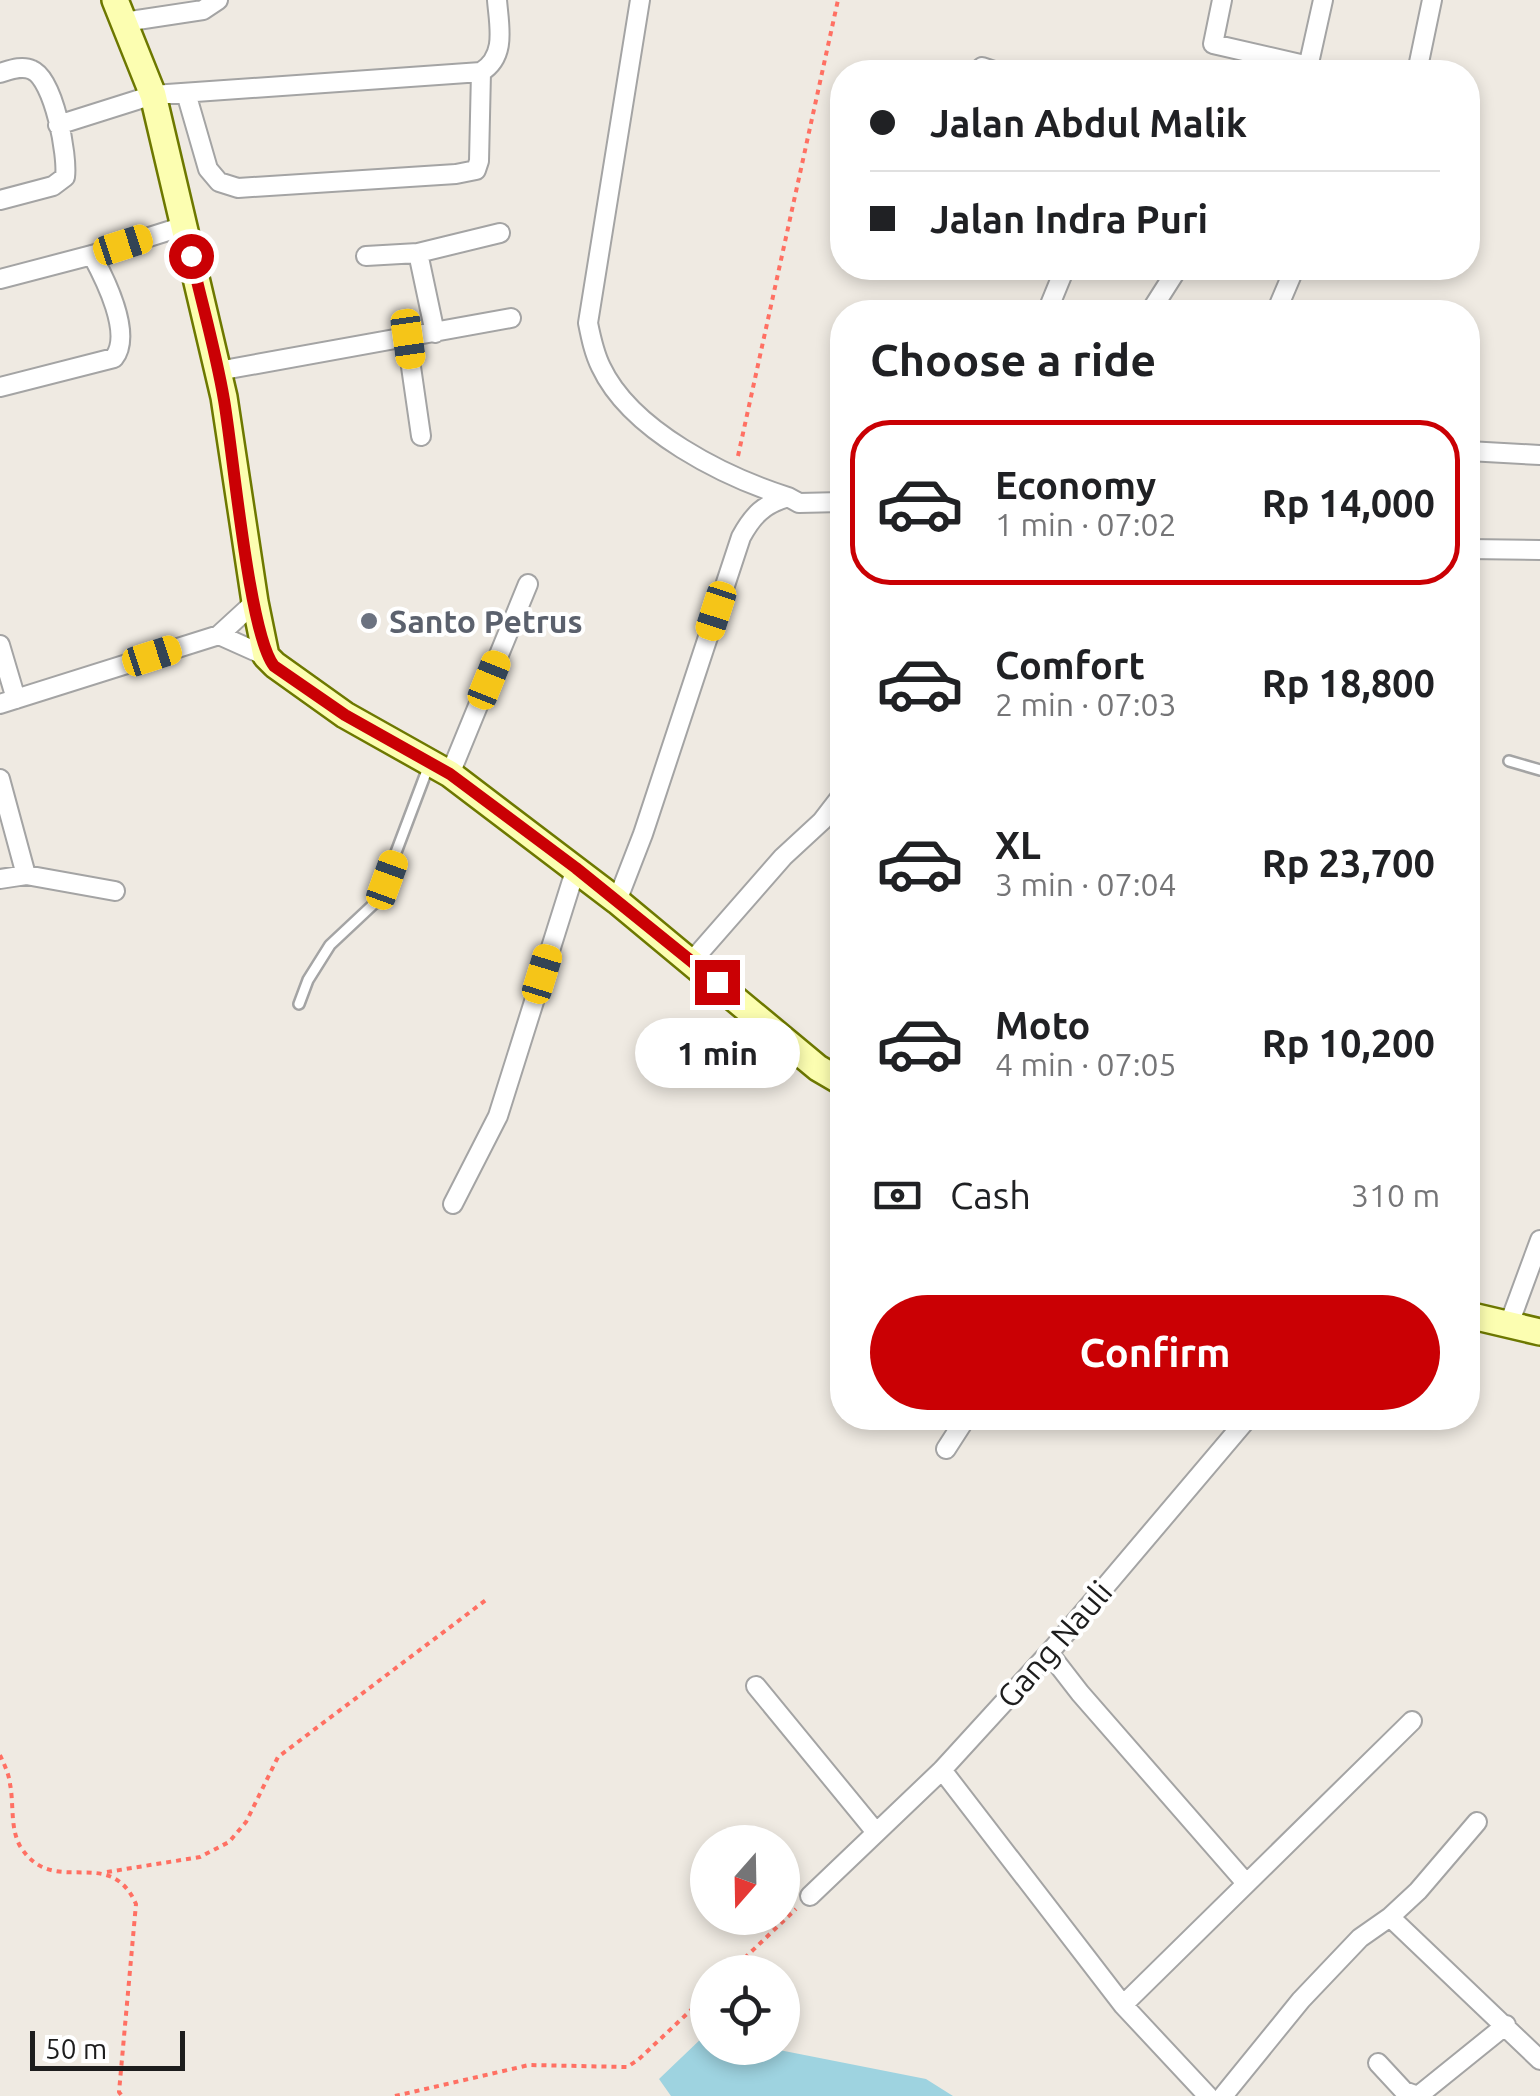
<!DOCTYPE html>
<html lang="en">
<head>
<meta charset="utf-8">
<style>
	body { margin:0; font-family:Ubuntu,sans-serif; background:#f6f6f6; color:#202124; height:100vh; display:flex; flex-direction:column; font-size:38px; white-space:nowrap }
	* { box-sizing:border-box; margin:0 }
	p { font-size:32px; color:#757577 }
	.icon { flex:none; width:55px; height:55px; fill:none; stroke:currentColor; stroke-width:2; stroke-linecap:round; stroke-linejoin:round }
	.map { position:relative; flex:1; overflow:hidden }
	.drawer { position:absolute; left:830px; top:300px; width:650px; height:1130px; display:flex; flex-direction:column; background:#fff; border-radius:40px; box-shadow:0 5px 15px #0003 }
	.drawer>* { flex:none }
	.hud { position:absolute; left:830px; top:60px; width:650px; height:220px; border-radius:40px; box-shadow:0 5px 15px #0003; display:grid; align-content:center; height:220px; padding:0 40px; background:#fff }
	.needle { width:65px; rotate:200deg }
	.buttons { position:absolute; left:690px; top:1825px; display:grid; gap:20px }
	.buttons a { display:grid; place-items:center; width:110px; height:110px; border-radius:50%; background:#fff; box-shadow:0 5px 15px #0003; font-size:50px }
	.scale { position:absolute; left:30px; bottom:25px; width:155px; box-sizing:border-box; padding-left:10px; border:5px solid #1d1d1d; border-top:0; font-size:28px; line-height:35px; white-space:nowrap; color:#1d1d1d; -webkit-text-stroke:8px #fff; paint-order:stroke }
	.end { position:absolute; width:45px; height:45px; margin:-22px; border:12px solid #ca0004; background:#fff; box-shadow:0 0 0 5px #fff }
	.from { border-radius:50% }
	.bubble { position:absolute; height:70px; border-radius:35px; background:#fff; box-shadow:0 5px 15px #0003; font-size:32px; font-weight:700; line-height:70px; text-align:center }
	.car { position:absolute; width:30px; height:60px; margin:-30px -15px; border-radius:12px; box-shadow:0 0 8px 2px #0007; background:linear-gradient(#f5c518 24%,#345 0 40%,#f5c518 0 76%,#345 0 86%,#f5c518 0) }
	.hud b { display:flex; align-items:center; gap:35px; height:95px; font-size:38px }
	.hud b+b { border-top:2px solid #e0e0e0 }
	.hud i { width:25px; height:25px; background:#202124 }
	ul { padding:0; list-style:none }
	li { display:flex; align-items:center; gap:30px; height:165px; margin:0 20px 15px; padding:0 20px; border:5px solid transparent; border-radius:40px }
	li div { flex:1 }
	li b { display:block; font-size:38px }
	li em { font-style:normal; font-weight:700 }
	li.current { border-color:#ca0004 }
	li>.icon { width:90px; height:90px; stroke-width:1.5 }
	h2 { padding:0 40px; font-size:45px; line-height:120px }
	.pay { display:flex; align-items:center; gap:25px; height:110px; padding:0 40px; font-size:38px }
	.pay p { margin-inline-start:auto }
	.button { display:flex; gap:20px; margin-top:auto; padding:20px 40px }
	.button a { flex:1; height:115px; border-radius:60px; background:#ca0004; color:#fff; font-size:40px; font-weight:700; line-height:115px; text-align:center }
	.map>svg:first-child { display:block }
	.water { fill:#9ed3e0 }
	.lines { fill:none; stroke-linecap:round; stroke-linejoin:round }
	.lane-casing { stroke:#a4a4a4; stroke-width:14 }
	.street-casing { stroke:#a4a4a4; stroke-width:22 }
	.secondary-casing { stroke:#6d7800; stroke-width:30 }
	.path { stroke:#ff7063; stroke-width:4; stroke-dasharray:5 5; stroke-linecap:butt }
	.lane { stroke:#fff; stroke-width:9 }
	.street { stroke:#fff; stroke-width:18 }
	.secondary { stroke:#fcfeb1; stroke-width:25 }
	.route { stroke:#ca0004; stroke-width:12 }
	.worship-dot { fill:#6b7280; stroke:#fff; stroke-width:4 }
	.labels { text-anchor:middle; dominant-baseline:central; stroke-width:8; stroke-linejoin:round; paint-order:stroke }
	.worship-label { font-size:32px; font-weight:bold; fill:#5b616d; stroke:#fff; text-anchor:start }
	.street-label { font-size:32px; fill:#1d1d1d; stroke:#fff }
</style>
</head>
<body>
<div class="map">
<svg width="1540" height="2096" viewBox="0 0 1540 2096">
	<rect width="100%" height="100%" fill="#efeae2"/>
	<!-- water -->
	<path class="water" d="M705,2035L708,2048H769L926,2079L953,2096H671L659,2079Z"/>
	<g class="lines">
		<defs>
			<path id="lane" d="M1509,761L1540,770
				M299,1004L308,980L330,945L378,900L429,765"/>
			<path id="street" d="M640,0L588,323C591,338 594,353 601,367C631,431 725,477 788,497
				M1222,0L1213,44L1309,66
				M124,22L203,10L218,0
				M982,67L997,72
				M1307,72L1323,0
				M1417,72L1432,0
				M0,73C10,70 22,65 32,70C54,79 68,156 65,177L53,186L0,200
				M186,93L208,169L219,182L238,188L456,174L476,170L479,161L481,72
				M58,125L153,95L481,72C507,56 499,26 497,0
				M366,256L418,253
				M0,279L92,255L184,226
				M1047,312L1065,268
				M1150,312L1178,268
				M1276,312L1293,272
				M435,333L418,253L500,233
				M407,339L421,436
				M218,371L511,318
				M0,387L114,358C133,334 105,279 92,255
				M1468,451L1540,455
				M1468,549L1540,550
				M219,635L266,656
				M0,645L16,699
				M0,704L219,635L255,602
				M450,774L528,584
				M0,779L26,875
				M0,879L26,875L115,891
				M617,901L643,834L741,537C753,515 764,504 788,497L799,503L842,502
				M692,961L783,857L822,821L842,795
				M453,1204L498,1116L576,868
				M1509,1324L1540,1240
				M946,1449L966,1418
				M1049,1653L1080,1693L1246,1883
				M756,1686L875,1831
				M942,1770L1123,2005L1208,2096
				M810,1896L942,1770L1049,1653L1248,1418
				M1390,1917L1540,2060
				M1123,2005L1412,1721
				M1378,2063L1404,2091L1418,2096
				M1223,2096L1301,2000L1360,1938L1390,1917L1418,1891L1477,1822
				M1418,2096L1506,2025"/>
			<path id="secondary" d="M115,0L153,95L224,397L255,602L266,656L275,665L345,715L450,774L617,901L818,1068L842,1082
				M1468,1315L1540,1332"/>
		</defs>
		<!-- lane casing -->
		<use href="#lane" class="lane-casing"/>
		<!-- street casing -->
		<use href="#street" class="street-casing"/>
		<!-- secondary casing -->
		<use href="#secondary" class="secondary-casing"/>
		<!-- path -->
		<path class="path" d="M738,456L838,0
			M0,1755C4,1764 9,1774 10,1784C14,1804 10,1828 20,1846C53,1900 109,1843 136,1904L119,2092L122,2096
			M107,1872L200,1857L229,1842L246,1822L278,1757L486,1600
			M730,1972L796,1909
			M395,2096L529,2065L627,2067L638,2060L708,1994"/>
		<!-- lane -->
		<use href="#lane" class="lane"/>
		<!-- street -->
		<use href="#street" class="street"/>
		<!-- secondary -->
		<use href="#secondary" class="secondary"/>
	</g>
	<g class="lines">
		<!-- route -->
		<path class="route" d="M191,256C202,304 216,352 224,400C233,451 249,635 274,666L345,715L450,774L576,868L717,982"/>
	</g>
	<!-- markers -->
	<circle class="worship-dot" cx="369" cy="621" r="10"/>
	<g class="labels">
		<!-- worship labels -->
		<g class="worship-label">
			<text x="389" y="621">Santo Petrus</text>
		</g>
		<!-- street labels -->
		<g class="street-label">
			<text transform="translate(1054 1644) rotate(-49)">Gang Nauli</text>
		</g>
	</g>
</svg>
<div class="buttons">
<a><svg class="needle" viewBox="-14 -14 28 28"><path d="M0-13l5 13h-10z" fill="#e53935"/><path d="M0 13l5-13h-10z" fill="#757577"/></svg></a>
<a><svg class="icon" aria-label="locate" viewBox="0 0 24 24"><circle cx="12" cy="12" r="6"/><path d="M12 2v4M12 18v4M2 12h4M18 12h4"/></svg></a>
</div>
<div class="scale">50 m</div>
<i class="end from" style="left:191px;top:256px"></i>
<i class="end" style="left:717px;top:982px"></i>
<div class="bubble" style="left:635px;top:1018px;width:165px">1 min</div>
<i class="car" style="left:123px;top:245px;rotate:72deg"></i>
<i class="car" style="left:408px;top:339px;rotate:172deg"></i>
<i class="car" style="left:716px;top:611px;rotate:198deg"></i>
<i class="car" style="left:152px;top:656px;rotate:72deg"></i>
<i class="car" style="left:489px;top:680px;rotate:22deg"></i>
<i class="car" style="left:387px;top:880px;rotate:20deg"></i>
<i class="car" style="left:542px;top:974px;rotate:17deg"></i>
<div class="hud">
<b><i class="from"></i>Jalan Abdul Malik</b>
<b><i></i>Jalan Indra Puri</b>
</div>
<section class="drawer">
<h2>Choose a ride</h2>
<ul>
<li class="current"><svg class="icon" aria-label="car" viewBox="0 0 24 24"><path d="M5 17H2v-5l4-1 3-4h7l3 4 3 1v5h-3M9 17h6M6 11h13"/><circle cx="7" cy="17" r="2"/><circle cx="17" cy="17" r="2"/></svg><div><b>Economy</b><p>1 min · 07:02</p></div><em>Rp 14,000</em></li>
<li><svg class="icon" aria-label="car" viewBox="0 0 24 24"><path d="M5 17H2v-5l4-1 3-4h7l3 4 3 1v5h-3M9 17h6M6 11h13"/><circle cx="7" cy="17" r="2"/><circle cx="17" cy="17" r="2"/></svg><div><b>Comfort</b><p>2 min · 07:03</p></div><em>Rp 18,800</em></li>
<li><svg class="icon" aria-label="car" viewBox="0 0 24 24"><path d="M5 17H2v-5l4-1 3-4h7l3 4 3 1v5h-3M9 17h6M6 11h13"/><circle cx="7" cy="17" r="2"/><circle cx="17" cy="17" r="2"/></svg><div><b>XL</b><p>3 min · 07:04</p></div><em>Rp 23,700</em></li>
<li><svg class="icon" aria-label="car" viewBox="0 0 24 24"><path d="M5 17H2v-5l4-1 3-4h7l3 4 3 1v5h-3M9 17h6M6 11h13"/><circle cx="7" cy="17" r="2"/><circle cx="17" cy="17" r="2"/></svg><div><b>Moto</b><p>4 min · 07:05</p></div><em>Rp 10,200</em></li>
</ul>
<div class="pay"><svg class="icon" aria-label="cash" viewBox="0 0 24 24"><path d="M3 7h18v10H3z"/><circle cx="12" cy="12" r="2"/></svg>Cash<p>310 m</p></div>
<div class="button"><a>Confirm</a></div>
</section>
</div>
</body>
</html>
